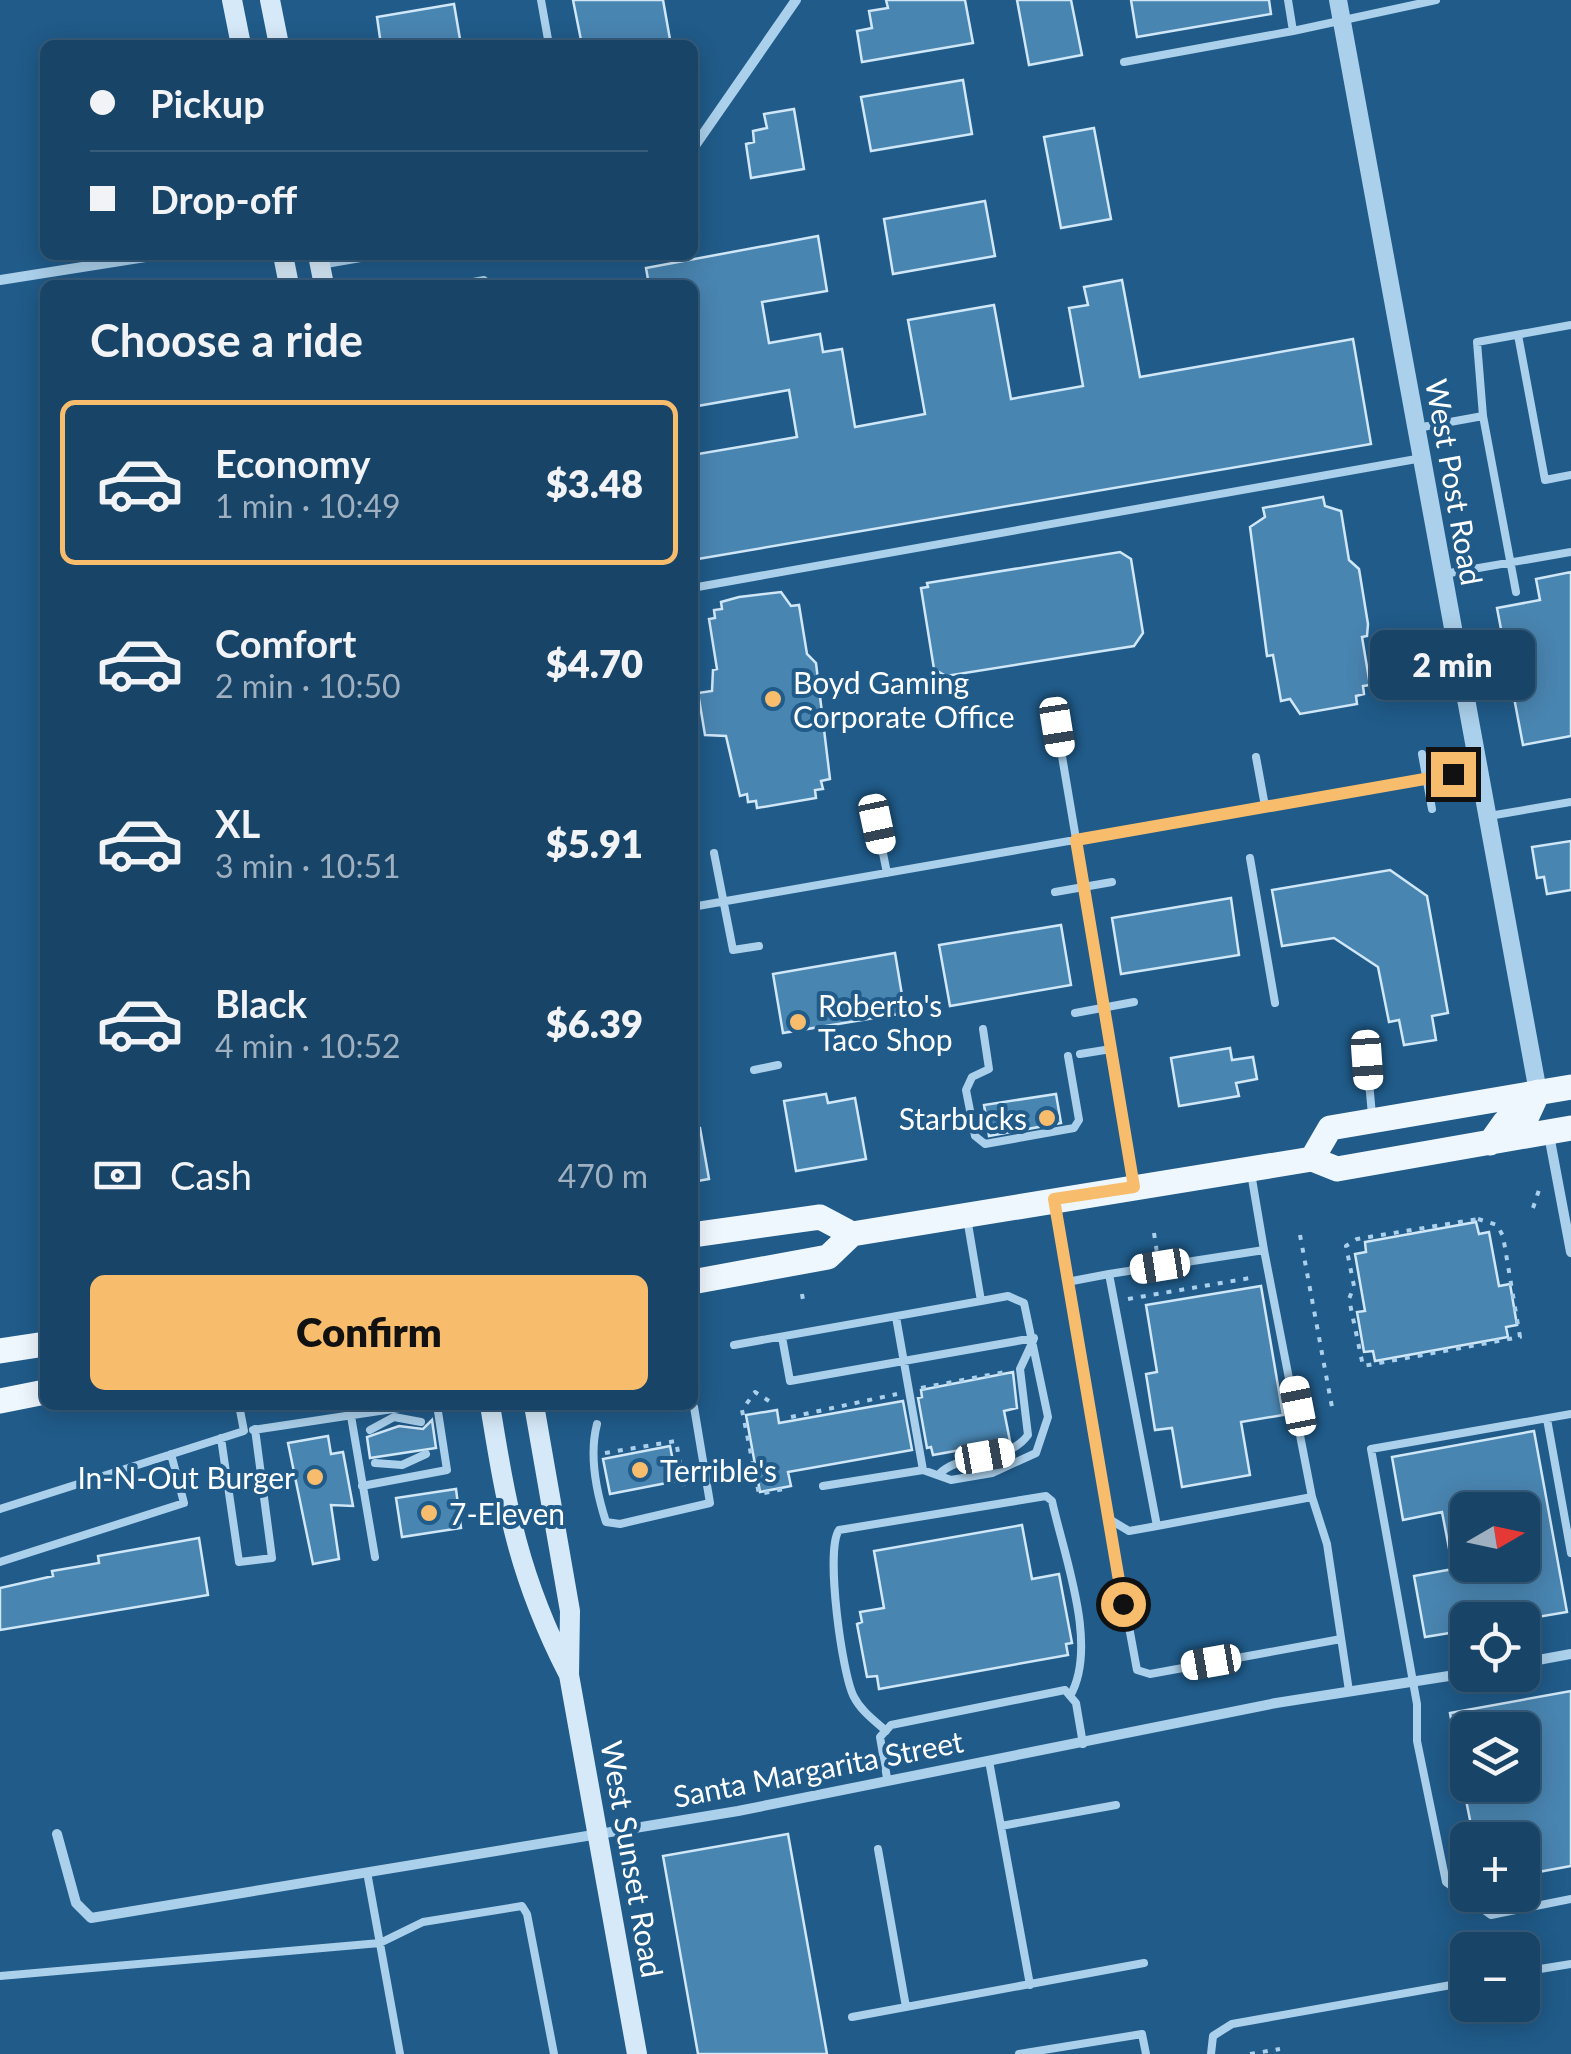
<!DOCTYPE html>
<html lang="en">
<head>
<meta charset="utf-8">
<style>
	body { margin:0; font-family:Lato,sans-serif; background:#214b6d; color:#f1f3f6; height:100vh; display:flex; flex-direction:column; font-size:38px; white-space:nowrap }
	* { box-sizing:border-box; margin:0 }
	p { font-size:32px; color:#9fb0c0 }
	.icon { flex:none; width:55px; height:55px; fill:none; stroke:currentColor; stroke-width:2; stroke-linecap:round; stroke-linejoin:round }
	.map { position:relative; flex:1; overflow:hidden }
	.panel { position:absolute; left:40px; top:280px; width:658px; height:1130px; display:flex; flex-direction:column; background:#184467; border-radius:15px; box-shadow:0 5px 25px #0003,0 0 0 2px #365c7b }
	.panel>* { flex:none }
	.banner { position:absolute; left:40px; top:40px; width:658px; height:220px; border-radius:15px; box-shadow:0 5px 25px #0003,0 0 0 2px #365c7b; display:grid; align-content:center; height:220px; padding:0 50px; background:#184467 }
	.needle { width:65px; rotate:81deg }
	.buttons { position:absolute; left:1450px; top:1492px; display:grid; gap:20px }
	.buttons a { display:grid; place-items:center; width:90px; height:90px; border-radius:15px; background:#184467; box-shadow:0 5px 25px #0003,0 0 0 2px #365c7b; font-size:50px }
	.end { position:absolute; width:45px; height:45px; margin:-22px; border:12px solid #f8bd6c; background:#111; box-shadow:0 0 0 5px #111 }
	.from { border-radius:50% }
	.bubble { position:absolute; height:70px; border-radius:15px; background:#184467; box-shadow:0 5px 25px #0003,0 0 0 2px #365c7b; font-size:32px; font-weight:800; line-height:70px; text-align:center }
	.car { position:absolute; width:30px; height:60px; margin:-30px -15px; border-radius:12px; box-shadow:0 0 8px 2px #0007; background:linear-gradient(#fff 24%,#345 0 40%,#fff 0 76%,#345 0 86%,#fff 0) }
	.banner b { display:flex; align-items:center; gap:35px; height:95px; font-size:38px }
	.banner b+b { border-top:2px solid #365c7b }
	.banner i { width:25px; height:25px; background:#f1f3f6 }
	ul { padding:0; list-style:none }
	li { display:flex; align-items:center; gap:30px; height:165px; margin:0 20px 15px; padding:0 30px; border:5px solid transparent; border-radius:15px }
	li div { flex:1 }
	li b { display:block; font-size:38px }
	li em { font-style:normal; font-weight:800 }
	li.current { border-color:#f8bd6c }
	li>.icon { width:90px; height:90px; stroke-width:1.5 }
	h2 { padding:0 50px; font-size:45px; line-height:120px }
	.pay { display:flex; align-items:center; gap:25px; height:110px; padding:0 50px; font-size:38px }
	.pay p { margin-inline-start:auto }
	.action { display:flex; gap:20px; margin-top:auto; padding:20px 50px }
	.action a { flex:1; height:115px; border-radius:15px; background:#f8bd6c; color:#111; font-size:40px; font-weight:800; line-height:115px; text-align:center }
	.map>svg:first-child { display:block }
	.building { fill:#4985b1; stroke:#d0e7f8; stroke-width:2.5; fill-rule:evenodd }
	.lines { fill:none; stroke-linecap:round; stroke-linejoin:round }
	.path { stroke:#abd0eb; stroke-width:4; stroke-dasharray:5 8; stroke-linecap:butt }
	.service { stroke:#abd0eb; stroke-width:8 }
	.minor { stroke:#abd0eb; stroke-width:10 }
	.tertiary { stroke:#abd0eb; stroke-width:18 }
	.secondary { stroke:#d6e9f8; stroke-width:20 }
	.primary { stroke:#eff7fe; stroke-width:25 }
	.route { stroke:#f8bd6c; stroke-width:12 }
	.poi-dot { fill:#f8bd6c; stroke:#205b89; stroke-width:4 }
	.labels { text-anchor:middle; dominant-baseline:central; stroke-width:8; stroke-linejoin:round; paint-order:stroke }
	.street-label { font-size:30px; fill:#fff; stroke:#205b89 }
	.poi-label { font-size:30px; fill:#fff; stroke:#205b89; text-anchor:start }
</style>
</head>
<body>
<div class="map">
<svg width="1571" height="2054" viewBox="0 0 1571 2054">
	<rect width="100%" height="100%" fill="#205b89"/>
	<!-- building -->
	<path class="building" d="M573,0H663L671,45H582Z
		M886,0H965L973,43L862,62L857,31L872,28L869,11L888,8Z
		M1017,0H1071L1082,55L1029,65Z
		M1131,0H1269L1271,14L1137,37Z
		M454,4L461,45H381L377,17Z
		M963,80L972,134L871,151L861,97Z
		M794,109L804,169L751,178L746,144L754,142L753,131L767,128L764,114Z
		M1094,128L1111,219L1061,228L1044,137Z
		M985,201L995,256L893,274L884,219Z
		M818,236L827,291L762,302L769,343L820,334L823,352L842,349L855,427L925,414L908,320L994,305L1011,399L1083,386L1069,308L1088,305L1084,287L1122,280L1140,377L1353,339L1371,444L692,560V455L797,437L789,390L692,407V285H649L646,268Z
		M1323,497L1325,506L1341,511L1349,560L1359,569L1368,624L1367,636L1362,637L1370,685L1363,686L1364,694L1356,696L1357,704L1300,714L1290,699L1281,701L1273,655L1267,656L1250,527L1265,517L1263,508Z
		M1120,552L1131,559L1143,633L1134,646L946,676L934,669L921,588L928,587L927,583Z
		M1571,572V736L1523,745L1497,608L1540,600L1536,579Z
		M781,592L791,606L799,605L807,654L816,663L830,779L821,781L823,789L815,790L816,798L757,808L756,801L748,802L747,794L740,796L726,736L705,735L698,693L712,691L713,670L717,669L709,619L715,618L714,610L722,609L721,602L739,597Z
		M1571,841V890L1547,894L1544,877L1537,878L1532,847Z
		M1390,870L1427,896L1448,1013L1432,1016L1436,1040L1404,1045L1399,1020L1389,1022L1378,967L1334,938L1282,946L1272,890Z
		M1231,898L1239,955L1121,974L1112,918Z
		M1061,925L1071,985L950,1006L939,945Z
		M895,953L905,1013L783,1033L773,974Z
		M1230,1048L1232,1060L1253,1057L1257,1079L1236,1083L1239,1096L1179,1106L1171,1058Z
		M826,1094L828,1103L855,1098L866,1159L796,1171L784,1101Z
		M1056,1094L1061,1123L989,1136L984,1105Z
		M692,1128H700L709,1179L692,1182Z
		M1476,1222L1479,1234L1489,1232L1499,1286L1510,1284L1517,1325L1506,1327L1508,1337L1375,1361L1373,1351L1364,1352L1357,1312L1365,1311L1355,1254L1366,1252L1365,1242Z
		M1261,1286L1283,1415L1241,1422L1250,1475L1182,1487L1172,1428L1155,1430L1146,1374L1157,1372L1146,1305Z
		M1013,1372L1017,1408L1004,1411L1010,1441L933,1455L931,1447L927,1448L918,1398L922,1397L921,1390Z
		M903,1401L912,1450L788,1472L791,1486L760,1492L746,1415L777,1410L779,1423Z
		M432,1420L436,1448L370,1458L367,1437L399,1426L423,1429Z
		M1534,1431L1567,1612L1520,1620H1468V1630L1425,1637L1414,1576L1453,1569L1442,1512L1403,1520L1392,1457ZM1468,1510H1522V1565H1468Z
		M328,1436L331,1454L343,1452L353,1506L331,1505L339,1559L313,1564L288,1443Z
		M670,1446L677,1481L610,1494L603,1459Z
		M456,1489L461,1528L402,1537L396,1498Z
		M1022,1525L1032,1579L1059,1574L1072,1643L1066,1644L1068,1655L879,1689L877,1676L867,1677L857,1624L862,1622L860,1612L884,1608L874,1551Z
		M199,1538L208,1595L0,1630V1588L53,1576L52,1571L99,1563L98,1556Z
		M1571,1691V1866L1522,1875V1840H1474L1463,1785H1522V1730H1468V1769H1460L1450,1713Z
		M788,1834L827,2054H698L663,1856Z"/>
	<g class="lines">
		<!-- path -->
		<path class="path" d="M1533,1208L1539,1190
			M1478,1219L1497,1225L1503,1236L1520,1337L1363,1366L1349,1299L1354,1286L1346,1246L1357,1239Z
			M1154,1233L1157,1253
			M1300,1235L1332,1407
			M802,1294L804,1306
			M1128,1299L1256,1277
			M921,1388L1010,1371
			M769,1401L755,1392L742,1410L759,1494L789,1488
			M791,1417L897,1394
			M605,1453L676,1441L684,1486
			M1250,2054L1280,2049"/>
		<!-- service -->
		<path class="service" d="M541,0L549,45
			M1293,31L1436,0
			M1124,62L1293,31L1288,0
			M457,285L484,280L490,285
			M1518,335L1545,480L1571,475
			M1483,416L1516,592
			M1417,428L1483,416L1477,342L1571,325
			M1444,574L1571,552
			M692,588L1422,458
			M1053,703L1134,1182
			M1422,754L1432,809
			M1256,757L1265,806
			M1489,816L1571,802
			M877,824L887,873
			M714,853L733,950L759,946
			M1250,858L1275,1003
			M1055,892L1112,882
			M692,907L1480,769
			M1075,1013L1134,1002
			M983,1029L989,1069L972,1077L966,1090L975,1136L985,1144L1074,1128L1079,1120L1068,1056
			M1080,1054L1111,1049
			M1367,1060L1372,1115
			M754,1070L778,1065
			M1251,1173L1264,1250L1109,1274L1157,1526L1312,1497L1264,1250
			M1054,1204L1067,1282L1109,1274
			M1067,1282L1109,1519L1129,1531L1157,1526
			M896,1317L923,1470
			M782,1337L790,1381L1034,1338
			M734,1345L981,1301L967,1218
			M1571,1414L1371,1449L1417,1704V1741L1446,1882L1491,1915L1571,1899
			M351,1416L375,1557
			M1547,1419L1571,1553
			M597,1424C589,1455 596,1491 606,1522L620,1524L710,1503L694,1407
			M253,1430L419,1405
			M370,1430L394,1417L421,1422
			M221,1438L239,1562L272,1558L255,1429
			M375,1463L402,1465L426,1454
			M938,1475C963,1450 1006,1465 1028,1435L1020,1369L1033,1341
			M362,1486L447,1470L437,1405
			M823,1486L923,1470L951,1480L992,1473L1036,1453L1048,1417L1024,1303L1008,1296L981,1301
			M1312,1497L1327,1544L1349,1691
			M0,1509L244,1431L239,1405
			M1109,1519L1137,1670L1150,1674L1341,1639
			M0,1562L184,1503L171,1454
			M886,1731C875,1721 861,1711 854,1697C842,1675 825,1550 839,1530L1046,1496L1052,1501C1064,1556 1099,1646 1070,1696
			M989,1761L1030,1985
			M887,1778L880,1737L891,1725L1065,1690L1076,1703L1083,1744
			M1001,1826L1116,1805
			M878,1849L906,2007
			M367,1872L400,2054
			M1522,1972L1571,1964
			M0,1976L380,1943L423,1922L522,1906L527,1914L554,2054
			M852,2017L1144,1963
			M1019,2054L1142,2034L1146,2054
			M1211,2054L1213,2036L1232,2024L1468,1982"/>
		<!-- minor -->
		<path class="minor" d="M692,150L796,0
			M320,264L372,255
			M0,280L158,255
			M1549,1135L1571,1252
			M1522,1663L1571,1654
			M57,1834L76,1903L91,1918L738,1811L1276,1703L1468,1673"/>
		<!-- tertiary -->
		<path class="tertiary" d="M1338,0L1538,1092"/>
		<!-- secondary -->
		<path class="secondary" d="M232,0L241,45
			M270,0L279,45
			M283,255L289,285
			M318,255L324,285
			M490,1405C507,1510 519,1577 568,1673
			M534,1405L570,1611L569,1675L637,2054"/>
		<!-- primary -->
		<path class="primary" d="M1490,1143L1505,1122L1527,1116L1538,1092
			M1312,1159L1330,1128L1571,1087
			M692,1235L820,1217L852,1234
			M692,1282L828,1257L852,1234L1312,1159L1337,1169L1571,1128
			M0,1351L45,1344
			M0,1401L45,1392"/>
	</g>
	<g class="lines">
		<!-- route -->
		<path class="route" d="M1123,1604L1054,1199L1134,1187L1076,840L1453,774"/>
	</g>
	<!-- markers -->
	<g class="poi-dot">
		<circle cx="773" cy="699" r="10"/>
		<circle cx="798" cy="1022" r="10"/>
		<circle cx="1047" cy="1118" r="10"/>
		<circle cx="640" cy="1470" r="10"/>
		<circle cx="315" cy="1477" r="10"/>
		<circle cx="429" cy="1513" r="10"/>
	</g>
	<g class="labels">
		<!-- street labels -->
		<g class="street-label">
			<text transform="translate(1455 482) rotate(80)">West Post Road</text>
			<text transform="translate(818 1768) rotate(-11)">Santa Margarita Street</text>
			<text transform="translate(633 1859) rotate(80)">West Sunset Road</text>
		</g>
		<!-- poi labels -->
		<g class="poi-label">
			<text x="793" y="682">Boyd Gaming<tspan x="793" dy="34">Corporate Office</tspan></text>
			<text x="818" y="1005">Roberto's<tspan x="818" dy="34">Taco Shop</tspan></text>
			<text x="1027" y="1118" text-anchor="end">Starbucks</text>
			<text x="660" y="1470">Terrible's</text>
			<text x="295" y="1477" text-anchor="end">In-N-Out Burger</text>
			<text x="449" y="1513">7-Eleven</text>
		</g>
	</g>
</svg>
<div class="buttons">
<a><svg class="needle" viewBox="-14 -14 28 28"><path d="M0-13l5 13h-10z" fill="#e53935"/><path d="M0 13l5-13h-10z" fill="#9fb0c0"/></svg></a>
<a><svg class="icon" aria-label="locate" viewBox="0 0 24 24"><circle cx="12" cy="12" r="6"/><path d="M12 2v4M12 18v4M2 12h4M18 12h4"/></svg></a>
<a><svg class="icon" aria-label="layers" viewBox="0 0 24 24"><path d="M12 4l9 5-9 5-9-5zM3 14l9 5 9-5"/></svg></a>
<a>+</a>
<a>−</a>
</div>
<i class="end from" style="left:1123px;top:1604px"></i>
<i class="end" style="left:1453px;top:774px"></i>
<div class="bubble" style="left:1370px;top:630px;width:165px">2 min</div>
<i class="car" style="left:1057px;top:727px;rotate:171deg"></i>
<i class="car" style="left:877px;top:824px;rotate:168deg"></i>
<i class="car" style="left:1367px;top:1060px;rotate:176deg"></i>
<i class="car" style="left:1160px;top:1266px;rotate:261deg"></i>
<i class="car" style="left:1298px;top:1406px;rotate:349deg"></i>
<i class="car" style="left:985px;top:1456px;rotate:80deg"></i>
<i class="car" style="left:1211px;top:1662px;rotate:260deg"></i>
<div class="banner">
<b><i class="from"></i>Pickup</b>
<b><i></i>Drop-off</b>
</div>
<section class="panel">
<h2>Choose a ride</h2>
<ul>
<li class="current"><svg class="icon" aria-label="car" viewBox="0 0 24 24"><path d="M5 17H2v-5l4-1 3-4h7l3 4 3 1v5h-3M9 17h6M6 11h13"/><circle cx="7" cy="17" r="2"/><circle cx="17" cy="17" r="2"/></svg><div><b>Economy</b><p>1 min · 10:49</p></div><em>$3.48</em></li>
<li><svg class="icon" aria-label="car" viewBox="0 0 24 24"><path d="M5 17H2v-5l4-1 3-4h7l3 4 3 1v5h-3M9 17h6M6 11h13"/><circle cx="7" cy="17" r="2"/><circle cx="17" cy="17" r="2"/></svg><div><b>Comfort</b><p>2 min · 10:50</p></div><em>$4.70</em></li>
<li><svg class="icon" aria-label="car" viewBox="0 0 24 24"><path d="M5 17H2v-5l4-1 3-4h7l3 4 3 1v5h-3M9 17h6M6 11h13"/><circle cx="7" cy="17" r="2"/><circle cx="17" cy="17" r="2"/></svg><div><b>XL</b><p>3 min · 10:51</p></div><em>$5.91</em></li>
<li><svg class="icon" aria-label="car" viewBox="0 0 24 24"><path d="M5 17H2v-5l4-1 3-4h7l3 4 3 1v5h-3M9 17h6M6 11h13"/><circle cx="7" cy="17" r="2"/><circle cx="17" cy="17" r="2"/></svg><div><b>Black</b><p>4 min · 10:52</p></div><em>$6.39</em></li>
</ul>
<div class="pay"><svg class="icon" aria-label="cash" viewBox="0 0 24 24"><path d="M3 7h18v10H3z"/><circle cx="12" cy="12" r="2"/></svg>Cash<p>470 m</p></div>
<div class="action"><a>Confirm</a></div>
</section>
</div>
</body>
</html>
